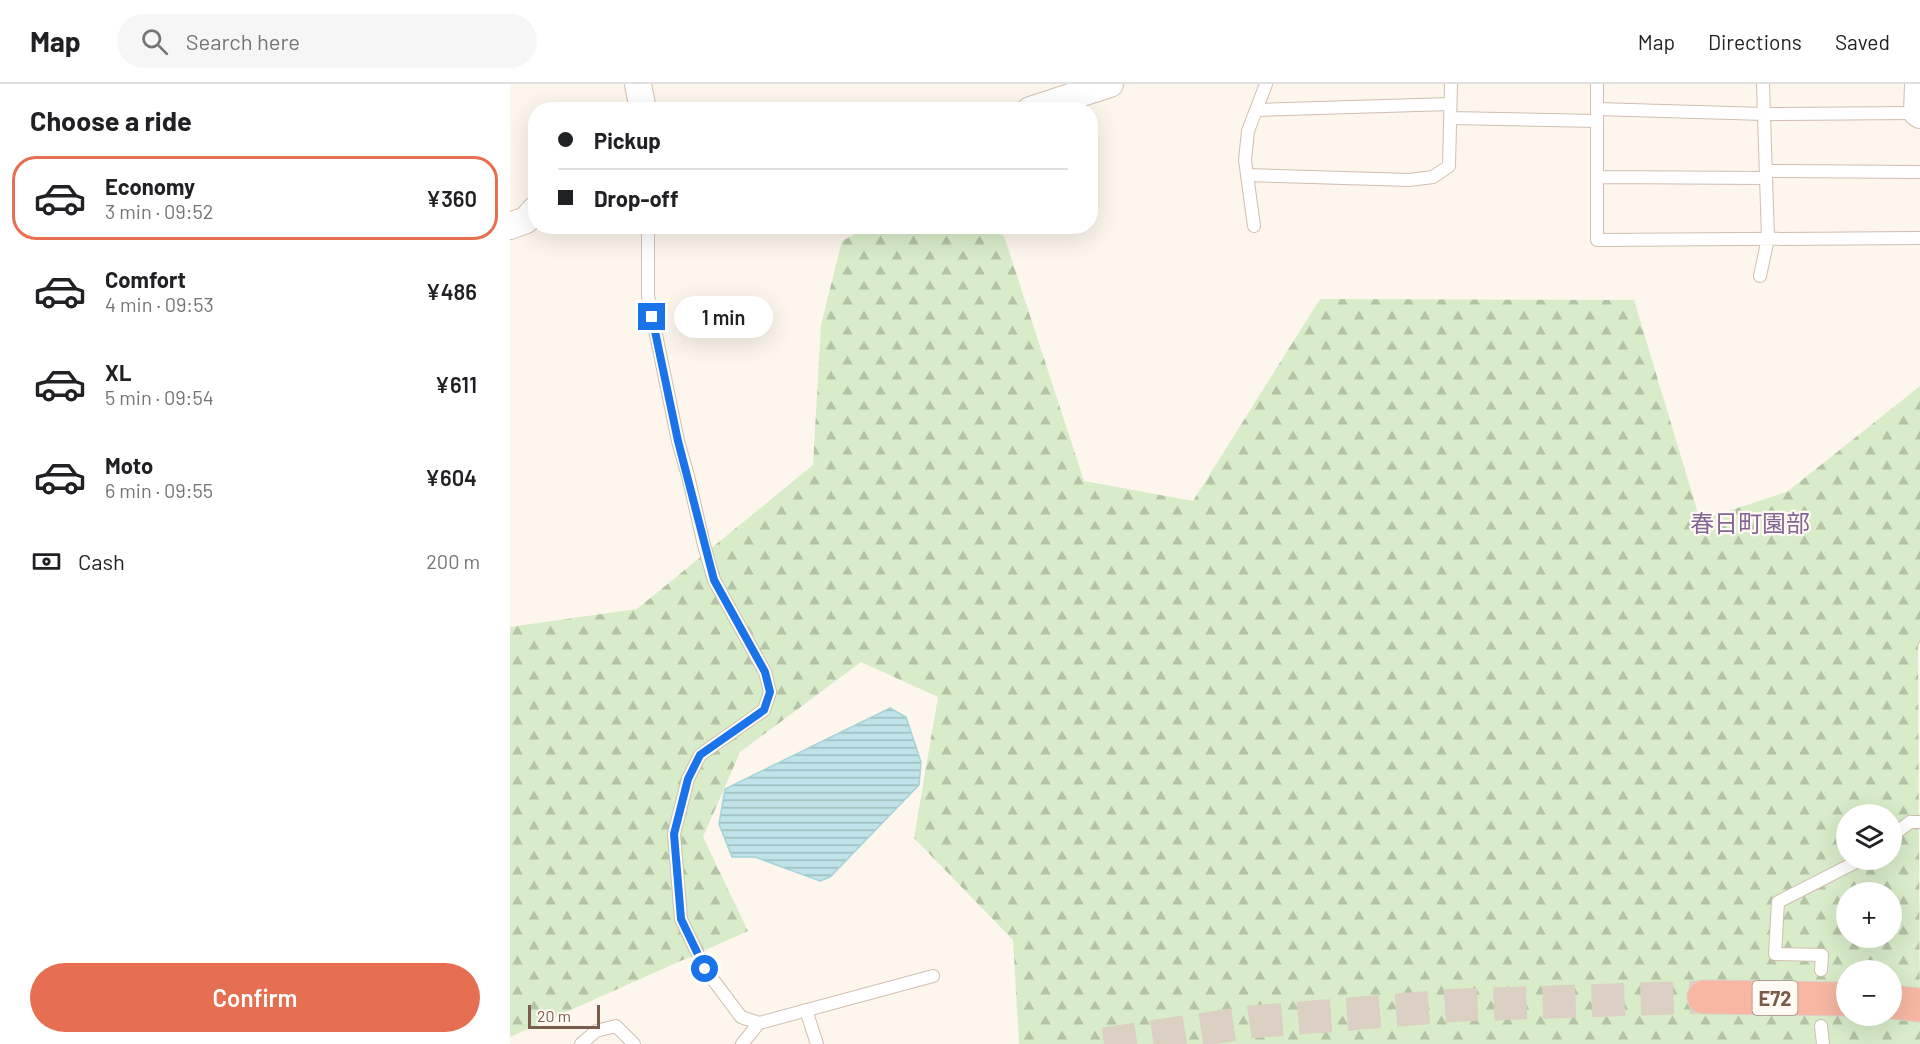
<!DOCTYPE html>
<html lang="en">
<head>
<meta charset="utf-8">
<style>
	body { margin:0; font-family:Barlow,"Noto Sans JP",sans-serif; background:#f6f6f6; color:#202124; height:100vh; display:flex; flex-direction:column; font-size:22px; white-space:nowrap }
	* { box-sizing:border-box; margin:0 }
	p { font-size:20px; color:#757577 }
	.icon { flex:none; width:33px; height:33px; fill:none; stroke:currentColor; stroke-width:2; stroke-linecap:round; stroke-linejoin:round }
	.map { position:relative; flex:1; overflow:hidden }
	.sheet { display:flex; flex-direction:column; background:#fff; width:510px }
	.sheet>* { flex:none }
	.guide { position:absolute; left:18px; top:18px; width:570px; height:132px; border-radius:24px; box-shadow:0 6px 24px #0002; display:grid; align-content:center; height:132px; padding:0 30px; background:#fff }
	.buttons { position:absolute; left:1326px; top:720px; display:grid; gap:12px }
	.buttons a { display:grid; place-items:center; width:66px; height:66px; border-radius:50%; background:#fff; box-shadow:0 6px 24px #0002; font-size:30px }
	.scale { position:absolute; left:18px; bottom:15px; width:72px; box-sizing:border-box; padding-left:6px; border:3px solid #7a5c4d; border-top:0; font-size:16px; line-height:21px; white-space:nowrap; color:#7a5c4d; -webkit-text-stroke:4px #fffaf3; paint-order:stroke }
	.end { position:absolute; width:27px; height:27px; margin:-14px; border:8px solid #1a73e8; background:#fff; box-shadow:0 0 0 3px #fff }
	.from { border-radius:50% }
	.bubble { position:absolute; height:42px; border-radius:21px; background:#fff; box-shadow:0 6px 24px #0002; font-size:20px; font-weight:600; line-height:42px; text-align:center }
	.guide b { display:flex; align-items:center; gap:21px; height:57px; font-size:22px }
	.guide b+b { border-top:2px solid #e0e0e0 }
	.guide i { width:15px; height:15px; background:#202124 }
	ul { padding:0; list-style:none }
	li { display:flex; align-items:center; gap:18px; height:84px; margin:0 12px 9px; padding:0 18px; border:3px solid transparent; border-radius:24px }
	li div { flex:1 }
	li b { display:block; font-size:22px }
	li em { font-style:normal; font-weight:600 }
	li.on { border-color:#e76f51 }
	li>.icon { width:54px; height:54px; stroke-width:1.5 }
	h2 { padding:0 30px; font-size:27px; line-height:72px }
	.pay { display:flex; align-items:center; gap:15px; height:66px; padding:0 30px; font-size:22px }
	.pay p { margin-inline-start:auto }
	.action { display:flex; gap:12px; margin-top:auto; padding:12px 30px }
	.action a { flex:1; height:69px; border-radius:36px; background:#e76f51; color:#fff; font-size:24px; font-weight:600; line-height:69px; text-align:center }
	header { display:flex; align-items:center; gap:36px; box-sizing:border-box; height:84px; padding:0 30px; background:#fff; border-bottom:2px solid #e0e0e0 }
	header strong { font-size:28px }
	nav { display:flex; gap:33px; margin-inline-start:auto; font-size:21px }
	.search { width:420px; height:54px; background:#f6f6f6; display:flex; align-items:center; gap:15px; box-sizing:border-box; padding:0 21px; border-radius:33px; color:#757577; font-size:22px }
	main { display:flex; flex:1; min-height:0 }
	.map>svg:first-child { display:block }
	.forest { fill:url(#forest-firs); fill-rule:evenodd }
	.water { fill:url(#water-rules); stroke:#a5d3da; stroke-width:1.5 }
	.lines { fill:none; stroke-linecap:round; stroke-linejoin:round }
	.highway-tunnel { stroke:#dcd0c4; stroke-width:33; stroke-dasharray:33 16; stroke-linecap:butt }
	.lane-casing { stroke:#d1beb0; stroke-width:14 }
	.street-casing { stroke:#d1beb0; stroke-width:28 }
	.highway-casing { stroke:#dad1cd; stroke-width:35 }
	.lane { stroke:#fff; stroke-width:12 }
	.street { stroke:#fff; stroke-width:26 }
	.highway { stroke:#f7b7a3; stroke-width:33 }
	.route { stroke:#1a73e8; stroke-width:8 }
	.labels { text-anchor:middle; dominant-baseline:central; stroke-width:4.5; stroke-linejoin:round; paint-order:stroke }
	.shield { fill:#fffaf3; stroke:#a28b7f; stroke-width:1.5 }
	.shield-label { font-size:20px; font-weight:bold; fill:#7a5c4d }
	.quarter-label { font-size:24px; fill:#846695; stroke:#fffaf3 }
</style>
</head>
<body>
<header>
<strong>Map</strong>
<div class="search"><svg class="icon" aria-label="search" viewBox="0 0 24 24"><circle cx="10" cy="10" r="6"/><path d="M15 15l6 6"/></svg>Search here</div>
<nav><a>Map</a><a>Directions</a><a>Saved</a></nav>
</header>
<main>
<section class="sheet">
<h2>Choose a ride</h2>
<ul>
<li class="on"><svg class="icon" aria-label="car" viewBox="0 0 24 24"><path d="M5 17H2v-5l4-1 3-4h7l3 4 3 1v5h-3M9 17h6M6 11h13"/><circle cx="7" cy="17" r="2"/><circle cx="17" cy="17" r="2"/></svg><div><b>Economy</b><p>3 min · 09:52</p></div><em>¥360</em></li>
<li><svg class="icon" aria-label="car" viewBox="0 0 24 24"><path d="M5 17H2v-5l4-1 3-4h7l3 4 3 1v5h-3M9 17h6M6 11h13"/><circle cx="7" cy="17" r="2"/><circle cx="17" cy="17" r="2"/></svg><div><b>Comfort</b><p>4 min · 09:53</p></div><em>¥486</em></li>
<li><svg class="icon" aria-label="car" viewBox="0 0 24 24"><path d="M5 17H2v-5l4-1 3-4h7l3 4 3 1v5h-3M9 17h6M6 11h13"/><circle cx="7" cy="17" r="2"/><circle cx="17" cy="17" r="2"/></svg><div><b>XL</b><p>5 min · 09:54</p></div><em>¥611</em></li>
<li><svg class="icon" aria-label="car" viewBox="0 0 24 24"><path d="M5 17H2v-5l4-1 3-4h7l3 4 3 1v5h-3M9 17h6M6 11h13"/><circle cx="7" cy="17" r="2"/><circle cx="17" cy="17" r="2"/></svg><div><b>Moto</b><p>6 min · 09:55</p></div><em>¥604</em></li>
</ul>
<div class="pay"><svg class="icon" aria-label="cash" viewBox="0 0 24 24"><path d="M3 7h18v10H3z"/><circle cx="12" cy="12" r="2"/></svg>Cash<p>200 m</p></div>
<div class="action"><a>Confirm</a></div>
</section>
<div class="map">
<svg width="1410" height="960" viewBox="0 0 1410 960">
	<defs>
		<pattern id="forest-firs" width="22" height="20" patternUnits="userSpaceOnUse" patternTransform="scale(1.5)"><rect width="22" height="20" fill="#d8ecc9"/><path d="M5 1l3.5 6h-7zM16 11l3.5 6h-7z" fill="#b4c2a5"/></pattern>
		<pattern id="water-rules" width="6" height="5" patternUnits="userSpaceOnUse" patternTransform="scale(1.5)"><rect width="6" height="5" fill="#bfe3e8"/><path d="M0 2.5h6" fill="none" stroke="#a0bbbe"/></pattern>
	</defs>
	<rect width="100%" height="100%" fill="#fdf6ec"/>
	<!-- forest -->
	<path class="forest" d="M358,143H474L494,152L574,397L683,417L810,215L1124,216L1190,436L1277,408L1410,302V558L1408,561L1410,960H509L503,856L404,754L428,613L351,578L230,668L193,753L238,847L0,953V543L127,525L303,381L311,241L332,157ZM1336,730H1382V776H1336ZM1336,808H1382V854H1336ZM1336,886H1382V932H1336Z"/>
	<!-- water -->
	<path class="water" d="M380,624L396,633L411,678L409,701L320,793L310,797L245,773H222L209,740L215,705Z"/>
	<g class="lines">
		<!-- highway-tunnel -->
		<path class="highway-tunnel" d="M594,960L741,938L950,921L1194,913"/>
		<defs>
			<path id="lane" d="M1087,0V156L1410,154
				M1087,25L1254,30L1407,29
				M746,26L940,20
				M941,34L1087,37
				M1256,87L1410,88
				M737,91L899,96L923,93L939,82L941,0
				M1087,93L1256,94
				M138,142V212L168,357L178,392L194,461L204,496L255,588L260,608L254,626L190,671L178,695L164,750L171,835L195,885L231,933L249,939L423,892
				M744,142L735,76L738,47L756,0
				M1250,192L1258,154L1253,0
				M1382,752L1400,738H1410
				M1311,886L1312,871L1265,870L1268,818L1350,776
				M296,926L307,960
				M1311,942L1313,960
				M71,960L86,947L106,942L124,960
				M232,960L249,939"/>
			<path id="street" d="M128,0L133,26
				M1408,0L1407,29L1410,31
				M520,26L600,0
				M0,142L16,136L26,125"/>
			<path id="highway" d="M1194,913L1336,915
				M1382,918L1410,921"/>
		</defs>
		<!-- lane casing -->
		<use href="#lane" class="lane-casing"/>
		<!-- street casing -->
		<use href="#street" class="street-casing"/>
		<!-- highway casing -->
		<use href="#highway" class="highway-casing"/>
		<!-- lane -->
		<use href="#lane" class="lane"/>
		<!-- street -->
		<use href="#street" class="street"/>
		<!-- highway -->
		<use href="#highway" class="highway"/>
	</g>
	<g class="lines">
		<!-- route -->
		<path class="route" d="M142,233L168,357L204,496L255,588L260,608L254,626L190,671L178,695L164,750L171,835L195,885"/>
	</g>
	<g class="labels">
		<!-- shield labels -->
		<rect class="shield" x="1242.5" y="897" width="45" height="34" rx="4.5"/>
		<g class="shield-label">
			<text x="1265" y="914">E72</text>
		</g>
		<!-- quarter labels -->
		<g class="quarter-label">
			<text x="1240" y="438">春日町園部</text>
		</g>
	</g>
</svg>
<div class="buttons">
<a><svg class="icon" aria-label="layers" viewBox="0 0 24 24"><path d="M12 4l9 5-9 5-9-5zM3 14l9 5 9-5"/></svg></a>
<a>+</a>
<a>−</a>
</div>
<div class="scale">20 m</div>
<i class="end from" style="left:195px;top:885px"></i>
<i class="end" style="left:142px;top:233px"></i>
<div class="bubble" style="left:164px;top:212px;width:99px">1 min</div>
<div class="guide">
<b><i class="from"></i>Pickup</b>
<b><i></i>Drop-off</b>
</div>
</div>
</main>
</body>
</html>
